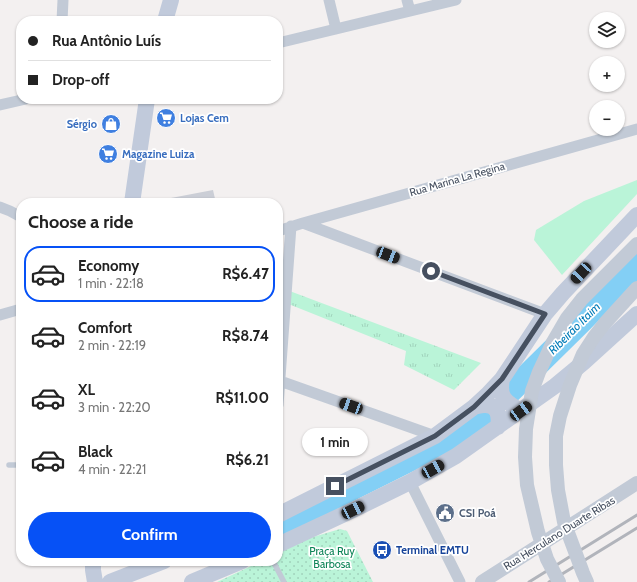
<!DOCTYPE html>
<html lang="en">
<head>
<meta charset="utf-8">
<style>
	body { margin:0; font-family:Cabin,sans-serif; background:#f6f6f6; color:#222; height:100vh; display:flex; flex-direction:column; font-size:15px; white-space:nowrap }
	* { box-sizing:border-box; margin:0 }
	p { font-size:13px; color:#767676 }
	.icon { flex:none; width:22px; height:22px; fill:none; stroke:currentColor; stroke-width:2; stroke-linecap:round; stroke-linejoin:round }
	.map { position:relative; flex:1; overflow:hidden }
	.sheet { position:absolute; left:16px; top:198px; width:267px; height:368px; display:flex; flex-direction:column; background:#fff; border-radius:16px; box-shadow:0 1px 3px #0004 }
	.sheet>* { flex:none }
	.banner { position:absolute; left:16px; top:16px; width:267px; height:88px; border-radius:16px; box-shadow:0 1px 3px #0004; display:grid; align-content:center; height:88px; padding:0 12px; background:#fff }
	.controls { position:absolute; left:589px; top:12px; display:grid; gap:8px }
	.controls a { display:grid; place-items:center; width:36px; height:36px; border-radius:50%; background:#fff; box-shadow:0 1px 3px #0004; font-size:20px }
	.end { position:absolute; width:18px; height:18px; margin:-9px; border:5px solid #465060; background:#fff; box-shadow:0 0 0 2px #fff }
	.from { border-radius:50% }
	.bubble { position:absolute; height:28px; border-radius:14px; background:#fff; box-shadow:0 1px 3px #0004; font-size:13px; font-weight:800; line-height:28px; text-align:center }
	.car { position:absolute; width:12px; height:24px; margin:-12px -6px; border-radius:5px; box-shadow:0 0 3px 1px #0007; background:linear-gradient(#222 24%,#8ab4d8 0 40%,#222 0 76%,#8ab4d8 0 86%,#222 0) }
	.banner b { display:flex; align-items:center; gap:14px; height:38px; font-size:15px }
	.banner b+b { border-top:1px solid #e0e0e0 }
	.banner i { width:10px; height:10px; background:#222 }
	ul { padding:0; list-style:none }
	li { display:flex; align-items:center; gap:12px; height:56px; margin:0 8px 6px; padding:0 4px; border:2px solid transparent; border-radius:16px }
	li div { flex:1 }
	li b { display:block; font-size:15px }
	li em { font-style:normal; font-weight:800 }
	li.current { border-color:#0651f6 }
	li>.icon { width:36px; height:36px; stroke-width:1.5 }
	h2 { padding:0 12px; font-size:18px; line-height:48px }
	.primary-button { display:flex; gap:8px; margin-top:auto; padding:8px 12px }
	.primary-button a { flex:1; height:46px; border-radius:24px; background:#0651f6; color:#fff; font-size:16px; font-weight:800; line-height:46px; text-align:center }
	.map>svg:first-child { display:block }
	.grass { fill:url(#grass-tufts) }
	.park { fill:url(#park-dots) }
	.garden { fill:#baf4d8 }
	.lines { fill:none; stroke-linecap:round; stroke-linejoin:round }
	.river { stroke:#83cff5; stroke-width:23 }
	.building { fill:#cbced6 }
	.service { stroke:#c2cad6; stroke-width:5.5 }
	.minor { stroke:#c2cad6; stroke-width:11 }
	.tertiary { stroke:#c2cad6; stroke-width:14 }
	.secondary { stroke:#c1cadb; stroke-width:16 }
	.rail { stroke:#b1b4bb; stroke-width:3 }
	.tertiary-bridge { stroke:#c2cad6; stroke-width:14 }
	.route { stroke:#465060; stroke-width:5 }
	.labels { text-anchor:middle; dominant-baseline:central; stroke-width:3.5; stroke-linejoin:round; paint-order:stroke }
	.shop-label { font-size:11px; font-weight:bold; fill:#366cbe; stroke:#fff; text-anchor:start }
	.street-label { font-size:11px; fill:#465060; stroke:#fff }
	.service-label { font-size:11px; font-weight:bold; fill:#4e5e75; stroke:#fff; text-anchor:start }
	.transit-label { font-size:11px; font-weight:bold; fill:#164399; stroke:#fff; text-anchor:start }
	.park-label { font-size:11px; fill:#0d8457; stroke:#fff }
	.water-label { font-size:12px; font-style:italic; fill:#007bb8; stroke:#fff }
</style>
</head>
<body>
<div class="map">
<svg width="637" height="582" viewBox="0 0 637 582">
	<defs>
		<pattern id="grass-tufts" width="24" height="20" patternUnits="userSpaceOnUse"><rect width="24" height="20" fill="#baf4d8"/><path d="M3 7l-1-3M5 7V3M7 7l1-3M15 17l-1-3M17 17v-4M19 17l1-3" fill="none" stroke="#a1d3bc"/></pattern>
		<pattern id="park-dots" width="8" height="8" patternUnits="userSpaceOnUse"><rect width="8" height="8" fill="#baf4d8"/><path d="M2 2h.1M6 6h.1" fill="none" stroke="#a1d3bc" stroke-width="1.8" stroke-linecap="round"/></pattern>
	</defs>
	<rect width="100%" height="100%" fill="#f3f0f0"/>
	<!-- grass -->
	<path class="grass" d="M287,290L481,363L454,390L404,365L406,351L286,303Z"/>
	<!-- park -->
	<path class="park" d="M340,529L347,531L373,582H217L262,561H278V553L303,540Z"/>
	<!-- garden -->
	<path class="garden" d="M637,180V194L562,275L534,240L536,230L584,201Z"/>
	<g class="lines">
		<!-- river -->
		<path class="river" d="M510,392L581,322L637,265
			M278,526L440,445L480,419"/>
	</g>
	<!-- building -->
	<path class="building" d="M213,190L216,203H172L171,198Z"/>
	<g class="lines">
		<!-- service -->
		<path class="service" d="M9,465H21
			M273,561L284,582"/>
		<!-- minor -->
		<path class="minor" d="M329,0L336,29
			M407,0L410,11
			M62,21L63,0
			M278,43L456,0
			M0,105L26,99
			M0,207L10,211L21,217
			M303,223L545,314
			M278,231L303,223L637,129
			M0,315L21,309
			M280,381L435,436
			M278,405L291,226
			M410,482L460,582"/>
		<!-- tertiary -->
		<path class="tertiary" d="M482,582L637,483"/>
		<!-- secondary -->
		<path class="secondary" d="M165,21L171,0
			M132,203L147,99
			M502,379C498,398 506,402 521,411
			M474,407C477,406 481,405 484,405C498,404 500,416 498,427
			M278,515L435,436L474,407L487,395L502,379L545,314L563,293L637,215
			M278,545L353,510L410,482L456,456L555,386L584,362L637,314
			M93,561V570L95,582
			M110,582L164,561
			M192,582L242,561"/>
		<!-- rail -->
		<path class="rail" d="M529,582L637,515
			M549,582L637,528"/>
		<!-- tertiary-bridge -->
		<path class="tertiary-bridge" d="M559,582L547,559L538,532L527,485L525,457L526,429L532,391L539,372L553,342L567,318L582,299L637,244
			M587,582L583,573L564,522L558,490L556,465V436L560,416L570,385L583,354L594,337L605,323L637,288"/>
	</g>
	<g class="lines">
		<!-- route -->
		<path class="route" d="M335,486L435,436L474,407L502,379L545,314L431,271"/>
	</g>
	<!-- icons -->
	<defs>
		<symbol id="supermarket-disc" viewBox="-11 -11 22 22"><circle r="9.5" fill="#3f7fe0" stroke="#fff"/><path d="M-6-5.5h2.5l.6 2H6L4.5 2H-2.5L-4.4-4H-6ZM-1.5 3.2a1.3 1.3 0 1 0 .1 0ZM3 3.2a1.3 1.3 0 1 0 .1 0Z" fill="#fff"/></symbol>
		<symbol id="shop-disc" viewBox="-11 -11 22 22"><circle r="9.5" fill="#3f7fe0" stroke="#fff"/><path d="M-5-2.5h2.3a2.7 3.5 0 0 1 5.4 0H5L5.5 6h-11ZM-1.5-2.5h3a1.5 2.3 0 0 0-3 0Z" fill="#fff"/></symbol>
		<symbol id="civic-disc" viewBox="-11 -11 22 22"><circle r="9.5" fill="#5c6f8a" stroke="#fff"/><path d="M-.6-6.5H3V-4.5H.6V-3L4-1V1h2V6H-6V1h2V-1L-.6-3ZM-1.2 2.5V6h2.4V2.5Z" fill="#fff"/></symbol>
		<symbol id="bus-disc" viewBox="-11 -11 22 22"><circle r="9.5" fill="#1a4fb4" stroke="#fff"/><path d="M-5-6H5V4H4V6H2V4H-2V6H-4V4H-5ZM-3.5-4V0h7V-4ZM-3.5 1.2v1.5H-2V1.2ZM2 1.2v1.5H3.5V1.2Z" fill="#fff"/></symbol>
	</defs>
	<g fill-rule="evenodd">
		<use href="#supermarket-disc" x="155" y="107" width="22" height="22"/>
		<use href="#shop-disc" x="100" y="113" width="22" height="22"/>
		<use href="#supermarket-disc" x="97" y="143" width="22" height="22"/>
		<use href="#civic-disc" x="434" y="502" width="22" height="22"/>
		<use href="#bus-disc" x="371" y="539" width="22" height="22"/>
	</g>
	<g class="labels">
		<!-- shop labels -->
		<g class="shop-label">
			<text x="180" y="118">Lojas Cem</text>
			<text x="97" y="124" text-anchor="end">Sérgio</text>
			<text x="122" y="154">Magazine Luiza</text>
		</g>
		<!-- street labels -->
		<g class="street-label">
			<text transform="translate(457 179) rotate(-16)">Rua Marina La Regina</text>
			<text transform="translate(559 533) rotate(-32)">Rua Herculano Duarte Ribas</text>
		</g>
		<!-- service labels -->
		<g class="service-label">
			<text x="459" y="513">CSI Poá</text>
		</g>
		<!-- transit labels -->
		<g class="transit-label">
			<text x="396" y="550">Terminal EMTU</text>
		</g>
		<!-- park labels -->
		<g class="park-label">
			<text x="332" y="551">Praça Ruy<tspan x="332" dy="13">Barbosa</tspan></text>
		</g>
		<!-- water labels -->
		<g class="water-label">
			<text transform="translate(574 328) rotate(-45)">Ribeirão Itaim</text>
		</g>
	</g>
</svg>
<div class="controls">
<a><svg class="icon" aria-label="layers" viewBox="0 0 24 24"><path d="M12 4l9 5-9 5-9-5zM3 14l9 5 9-5"/></svg></a>
<a>+</a>
<a>−</a>
</div>
<i class="end from" style="left:431px;top:271px"></i>
<i class="end" style="left:335px;top:486px"></i>
<div class="bubble" style="left:302px;top:428px;width:66px">1 min</div>
<i class="car" style="left:388px;top:255px;rotate:111deg"></i>
<i class="car" style="left:581px;top:273px;rotate:223deg"></i>
<i class="car" style="left:351px;top:406px;rotate:290deg"></i>
<i class="car" style="left:521px;top:411px;rotate:54deg"></i>
<i class="car" style="left:433px;top:469px;rotate:61deg"></i>
<i class="car" style="left:353px;top:510px;rotate:64deg"></i>
<div class="banner">
<b><i class="from"></i>Rua Antônio Luís</b>
<b><i></i>Drop-off</b>
</div>
<section class="sheet">
<h2>Choose a ride</h2>
<ul>
<li class="current"><svg class="icon" aria-label="car" viewBox="0 0 24 24"><path d="M5 17H2v-5l4-1 3-4h7l3 4 3 1v5h-3M9 17h6M6 11h13"/><circle cx="7" cy="17" r="2"/><circle cx="17" cy="17" r="2"/></svg><div><b>Economy</b><p>1 min · 22:18</p></div><em>R$6.47</em></li>
<li><svg class="icon" aria-label="car" viewBox="0 0 24 24"><path d="M5 17H2v-5l4-1 3-4h7l3 4 3 1v5h-3M9 17h6M6 11h13"/><circle cx="7" cy="17" r="2"/><circle cx="17" cy="17" r="2"/></svg><div><b>Comfort</b><p>2 min · 22:19</p></div><em>R$8.74</em></li>
<li><svg class="icon" aria-label="car" viewBox="0 0 24 24"><path d="M5 17H2v-5l4-1 3-4h7l3 4 3 1v5h-3M9 17h6M6 11h13"/><circle cx="7" cy="17" r="2"/><circle cx="17" cy="17" r="2"/></svg><div><b>XL</b><p>3 min · 22:20</p></div><em>R$11.00</em></li>
<li><svg class="icon" aria-label="car" viewBox="0 0 24 24"><path d="M5 17H2v-5l4-1 3-4h7l3 4 3 1v5h-3M9 17h6M6 11h13"/><circle cx="7" cy="17" r="2"/><circle cx="17" cy="17" r="2"/></svg><div><b>Black</b><p>4 min · 22:21</p></div><em>R$6.21</em></li>
</ul>
<div class="primary-button"><a>Confirm</a></div>
</section>
</div>
</body>
</html>
